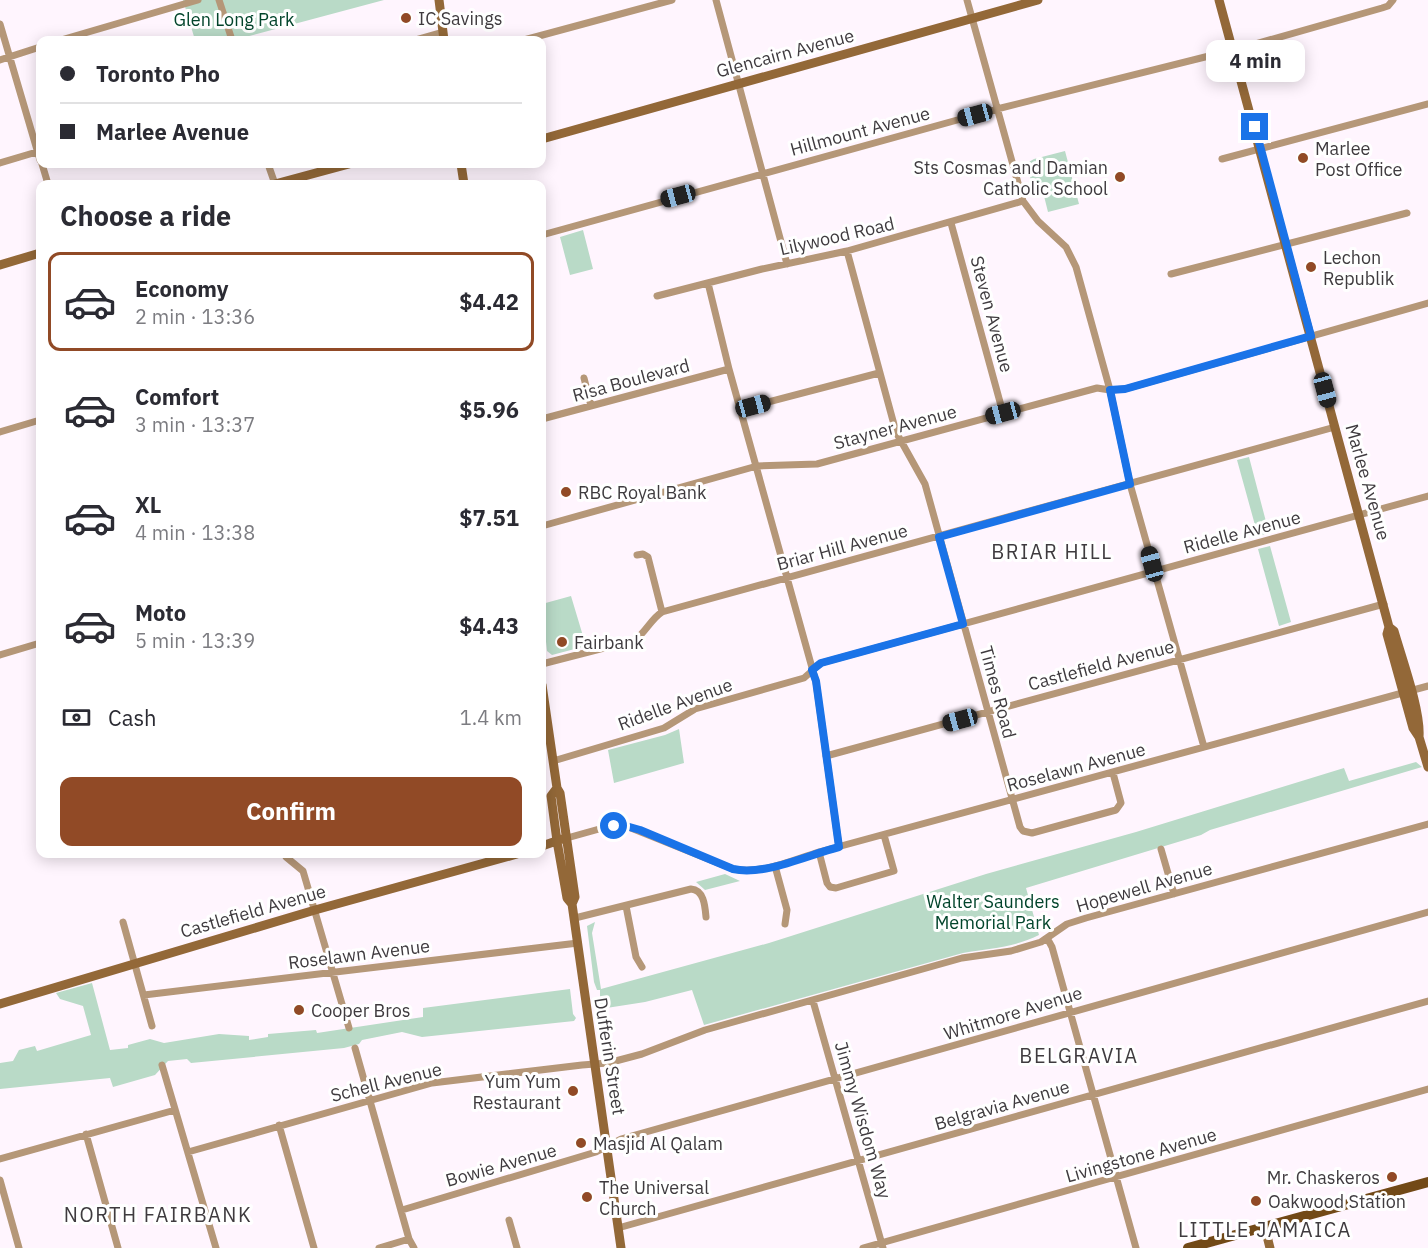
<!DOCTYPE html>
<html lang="en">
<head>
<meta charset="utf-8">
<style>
	body { margin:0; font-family:"IBM Plex Sans",sans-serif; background:#f7f7f7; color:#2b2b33; height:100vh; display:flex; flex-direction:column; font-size:22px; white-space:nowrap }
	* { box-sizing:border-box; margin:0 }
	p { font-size:20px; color:#7c7c81 }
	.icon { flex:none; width:33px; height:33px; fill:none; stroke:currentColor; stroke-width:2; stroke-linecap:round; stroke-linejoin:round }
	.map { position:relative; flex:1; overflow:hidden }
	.sheet { position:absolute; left:36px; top:180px; width:510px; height:678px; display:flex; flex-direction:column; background:#fff; border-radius:12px; box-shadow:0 3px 15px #0003 }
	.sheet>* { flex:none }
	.banner { position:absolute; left:36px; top:36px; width:510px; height:132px; border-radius:12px; box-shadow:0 3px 15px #0003; display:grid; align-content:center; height:132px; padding:0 24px; background:#fff }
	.end { position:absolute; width:27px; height:27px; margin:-14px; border:8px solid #1a73e8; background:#fff; box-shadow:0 0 0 3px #fff }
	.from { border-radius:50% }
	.bubble { position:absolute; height:42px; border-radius:12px; background:#fff; box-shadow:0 3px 15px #0003; font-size:20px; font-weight:700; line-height:42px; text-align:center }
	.car { position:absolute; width:18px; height:36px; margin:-18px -9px; border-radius:8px; box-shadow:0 0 4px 2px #0007; background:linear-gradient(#222 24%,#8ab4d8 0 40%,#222 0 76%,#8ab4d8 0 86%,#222 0) }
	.banner b { display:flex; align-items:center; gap:21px; height:57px; font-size:22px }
	.banner b+b { border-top:2px solid #e1e1e2 }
	.banner i { width:15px; height:15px; background:#2b2b33 }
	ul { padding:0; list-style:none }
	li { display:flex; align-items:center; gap:18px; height:99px; margin:0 12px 9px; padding:0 12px; border:3px solid transparent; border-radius:12px }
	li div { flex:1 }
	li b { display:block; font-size:22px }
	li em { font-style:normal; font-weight:700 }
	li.current { border-color:#914a26 }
	li>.icon { width:54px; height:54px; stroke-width:1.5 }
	h2 { padding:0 24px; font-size:27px; line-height:72px }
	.pay { display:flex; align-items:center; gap:15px; height:66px; padding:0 24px; font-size:22px }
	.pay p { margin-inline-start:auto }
	.cta { display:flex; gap:12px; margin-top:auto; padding:12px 24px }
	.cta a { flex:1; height:69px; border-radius:12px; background:#914a26; color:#fff; font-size:24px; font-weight:700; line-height:69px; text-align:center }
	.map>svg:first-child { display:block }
	.green { fill:#b9dac7 }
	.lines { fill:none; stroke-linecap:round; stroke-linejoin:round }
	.street { stroke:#b59778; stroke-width:7 }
	.secondary { stroke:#936838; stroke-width:9 }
	.primary { stroke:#724917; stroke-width:10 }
	.route { stroke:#1a73e8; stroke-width:8 }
	.poi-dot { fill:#914a26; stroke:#fff; stroke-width:2 }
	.labels { text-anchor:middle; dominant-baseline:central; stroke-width:6; stroke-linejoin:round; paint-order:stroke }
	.poi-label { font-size:18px; fill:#3f3b3f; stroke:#fff; text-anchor:start }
	.park-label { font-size:18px; fill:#02442b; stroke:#fff }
	.street-label { font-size:18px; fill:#3f3b3f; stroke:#fff }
	.neighbourhood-label { font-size:20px; letter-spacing:1.5px; fill:#3f3b3f; stroke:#fff }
</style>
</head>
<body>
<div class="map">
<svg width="1428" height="1248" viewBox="0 0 1428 1248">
	<rect width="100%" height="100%" fill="#fff5fe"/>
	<!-- green -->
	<path class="green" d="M183,0H384L234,40H195Z
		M1065,151L1079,204L1048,212L1043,192L1034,194L1027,163L1034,159Z
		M583,230L593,269L570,275L560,237Z
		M1249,457L1269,533L1258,536L1237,460Z
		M1270,546L1291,622L1279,626L1258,549Z
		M571,596L586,646L552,655L547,651L542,604Z
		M679,729L684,763L614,783L608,750L665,735Z
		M1416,762L1422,767L1210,830L1201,835L1026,888L1039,935C1013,948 990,948 963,953L704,1025L692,990L645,1002L600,1009V990H597L594,982L587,926L595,922L592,933L601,989L769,943L986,874L1136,832L1344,768L1349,781Z
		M725,874L740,881L705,890L696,882Z
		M92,983L110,1050L128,1048V1045L150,1039L164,1043L219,1034L249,1036V1040L268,1037V1034L316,1030L317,1033L423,1017V1008L570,989L573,1014L576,1018L574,1021L422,1037L402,1032L362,1040L359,1044L344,1048L191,1063L187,1059L168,1061L155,1075L113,1087L110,1078L0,1089V1063L13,1061L19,1050L35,1046L37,1051L91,1035L83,1006L60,999L56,993Z"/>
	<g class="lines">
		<!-- street -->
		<path class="street" d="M219,0L232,40
			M716,0L787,264
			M967,0L1023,201L1038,221L1066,247L1076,267L1110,390L1130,484L1204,747
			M0,24L40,160
			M61,40L198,0
			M415,40L443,32
			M524,40L672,0
			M0,60L40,47
			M1222,159L1428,104
			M0,163L40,151
			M42,164L48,184
			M268,164L275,184
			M951,223L1003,413
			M542,235L997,109L1241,48L1382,8L1388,6L1393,0
			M847,251L896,432L925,484L1020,827L1023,831L1032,833L1116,810L1121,803L1113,773
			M1171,274L1407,213
			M708,283L729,369L816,682L839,847
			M657,296L762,269L847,251L1023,201
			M584,378L591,406
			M741,409L879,373
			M542,419L729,369
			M0,432L40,420
			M542,526L757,466L817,464L1097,388L1110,390L1125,389L1428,303
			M637,555L643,554L648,557L662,612
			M0,655L40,643
			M542,664L635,640C646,632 651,619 662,612L1335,427
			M826,756L1384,604
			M553,761L664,728L695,709L804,678L821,663L1428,496
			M567,838L610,826H626L733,869C761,875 792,860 819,852L1428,686
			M1161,849L1174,894
			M819,852L827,883L830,887L836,888L894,871L884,835
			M286,857L303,871L349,1028
			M775,866L787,910L785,924
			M626,906L636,957L642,967
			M575,918L691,889C704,890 705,906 706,917
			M123,922L152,1026
			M1047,938L1052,947L1136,1248
			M144,995L578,943
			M813,1001L883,1248
			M355,1048L409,1239L414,1248
			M162,1065L216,1248
			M279,1125L314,1248
			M86,1134L118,1248
			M188,1152L432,1083L582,1065L608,1063L642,1054L705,1030L962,958L1011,951L1041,942L1067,924L1086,918L1428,824
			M0,1159L175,1110
			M0,1180L19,1248
			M402,1210L596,1152L621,1139L1428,912
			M509,1220L517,1248
			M618,1228L1428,1001
			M379,1248L409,1239
			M863,1248L1428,1089"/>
		<!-- secondary -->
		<path class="secondary" d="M439,0L444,40
			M1219,0L1389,627L1394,631C1402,659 1421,711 1419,737
			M542,139L1038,0
			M461,164L464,184
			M275,184L349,164
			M0,265L40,253
			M1389,627L1387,634L1413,728L1419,737L1428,767
			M542,685L557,788L560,793L575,897L572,904L621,1248
			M557,788L551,796L557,841L567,898L572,904
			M542,846L562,839
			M0,1004L315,910L517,854
			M1265,1228L1270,1248"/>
		<!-- primary -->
		<path class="primary" d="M1188,1248L1428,1182"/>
	</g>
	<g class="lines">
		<!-- route -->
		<path class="route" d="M614,826H626L640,830L733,869C765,876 807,855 839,847L816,681L812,670L821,663L963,624L939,537L1130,484L1110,390L1125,389L1311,336L1255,127"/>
	</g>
	<!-- markers -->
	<g class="poi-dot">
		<circle cx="406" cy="18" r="6"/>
		<circle cx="1303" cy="158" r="6"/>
		<circle cx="1120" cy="177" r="6"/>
		<circle cx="1311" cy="267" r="6"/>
		<circle cx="566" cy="492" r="6"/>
		<circle cx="562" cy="642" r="6"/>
		<circle cx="299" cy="1010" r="6"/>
		<circle cx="573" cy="1091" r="6"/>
		<circle cx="581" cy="1143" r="6"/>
		<circle cx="1392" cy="1177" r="6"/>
		<circle cx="587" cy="1197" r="6"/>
		<circle cx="1256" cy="1201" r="6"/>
	</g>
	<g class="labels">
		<!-- poi labels -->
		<g class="poi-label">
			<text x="418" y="18">IC Savings</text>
			<text x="1315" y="148">Marlee<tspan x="1315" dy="21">Post Office</tspan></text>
			<text x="1108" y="167" text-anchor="end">Sts Cosmas and Damian<tspan x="1108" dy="21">Catholic School</tspan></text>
			<text x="1323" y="257">Lechon<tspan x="1323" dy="21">Republik</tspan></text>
			<text x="578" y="492">RBC Royal Bank</text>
			<text x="574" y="642">Fairbank</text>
			<text x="311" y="1010">Cooper Bros</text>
			<text x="561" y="1081" text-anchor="end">Yum Yum<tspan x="561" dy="21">Restaurant</tspan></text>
			<text x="593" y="1143">Masjid Al Qalam</text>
			<text x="1380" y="1177" text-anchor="end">Mr. Chaskeros</text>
			<text x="599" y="1187">The Universal<tspan x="599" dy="21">Church</tspan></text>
			<text x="1268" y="1201">Oakwood Station</text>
		</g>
		<!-- park labels -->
		<g class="park-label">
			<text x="234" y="19">Glen Long Park</text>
			<text x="993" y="901">Walter Saunders<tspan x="993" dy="21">Memorial Park</tspan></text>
		</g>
		<!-- street labels -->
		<g class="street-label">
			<text transform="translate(785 53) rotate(-15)">Glencairn Avenue</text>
			<text transform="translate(860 131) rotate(-15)">Hillmount Avenue</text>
			<text transform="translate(837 236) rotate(-13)">Lilywood Road</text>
			<text transform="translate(992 314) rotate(75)">Steven Avenue</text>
			<text transform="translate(631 380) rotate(-15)">Risa Boulevard</text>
			<text transform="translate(895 427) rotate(-15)">Stayner Avenue</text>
			<text transform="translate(1368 482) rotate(74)">Marlee Avenue</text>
			<text transform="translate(1242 532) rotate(-15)">Ridelle Avenue</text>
			<text transform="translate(842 547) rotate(-15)">Briar Hill Avenue</text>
			<text transform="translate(1101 665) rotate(-15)">Castlefield Avenue</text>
			<text transform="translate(998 692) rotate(75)">Times Road</text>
			<text transform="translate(675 704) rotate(-20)">Ridelle Avenue</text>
			<text transform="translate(1076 767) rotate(-15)">Roselawn Avenue</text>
			<text transform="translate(1144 887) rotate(-16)">Hopewell Avenue</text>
			<text transform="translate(253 911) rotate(-16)">Castlefield Avenue</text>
			<text transform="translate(359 954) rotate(-7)">Roselawn Avenue</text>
			<text transform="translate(1013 1013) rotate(-17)">Whitmore Avenue</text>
			<text transform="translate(610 1056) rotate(81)">Dufferin Street</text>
			<text transform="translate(386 1082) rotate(-14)">Schell Avenue</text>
			<text transform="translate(1002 1105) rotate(-16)">Belgravia Avenue</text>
			<text transform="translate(863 1120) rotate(74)">Jimmy Wisdom Way</text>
			<text transform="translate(1141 1155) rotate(-16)">Livingstone Avenue</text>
			<text transform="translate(501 1165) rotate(-16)">Bowie Avenue</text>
		</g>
		<!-- neighbourhood labels -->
		<g class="neighbourhood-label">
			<text x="1052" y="551">BRIAR HILL</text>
			<text x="1079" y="1055">BELGRAVIA</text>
			<text x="158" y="1214">NORTH FAIRBANK</text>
			<text x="1265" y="1229">LITTLE JAMAICA</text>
		</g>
	</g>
</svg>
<i class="end from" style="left:614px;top:826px"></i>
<i class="end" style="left:1255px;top:127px"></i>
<div class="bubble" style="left:1206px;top:40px;width:99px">4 min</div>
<i class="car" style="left:975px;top:115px;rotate:255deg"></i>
<i class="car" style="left:678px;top:196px;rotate:255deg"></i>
<i class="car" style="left:1325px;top:390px;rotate:165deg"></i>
<i class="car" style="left:753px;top:406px;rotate:75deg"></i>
<i class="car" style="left:1003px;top:413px;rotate:255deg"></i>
<i class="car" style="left:1152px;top:564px;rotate:345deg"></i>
<i class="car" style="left:960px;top:720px;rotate:255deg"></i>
<div class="banner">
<b><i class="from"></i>Toronto Pho</b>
<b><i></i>Marlee Avenue</b>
</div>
<section class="sheet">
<h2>Choose a ride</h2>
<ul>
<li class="current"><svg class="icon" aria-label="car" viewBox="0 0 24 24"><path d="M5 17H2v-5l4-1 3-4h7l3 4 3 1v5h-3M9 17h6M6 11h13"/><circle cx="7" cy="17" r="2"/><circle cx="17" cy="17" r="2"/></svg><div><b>Economy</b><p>2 min · 13:36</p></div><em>$4.42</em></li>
<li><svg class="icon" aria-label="car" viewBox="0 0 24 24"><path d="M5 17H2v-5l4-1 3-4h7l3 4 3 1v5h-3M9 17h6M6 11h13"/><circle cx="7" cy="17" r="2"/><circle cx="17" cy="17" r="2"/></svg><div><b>Comfort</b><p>3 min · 13:37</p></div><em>$5.96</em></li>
<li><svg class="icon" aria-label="car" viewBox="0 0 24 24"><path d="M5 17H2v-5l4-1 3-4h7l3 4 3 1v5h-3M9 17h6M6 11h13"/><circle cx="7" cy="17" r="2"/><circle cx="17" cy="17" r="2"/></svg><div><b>XL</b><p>4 min · 13:38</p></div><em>$7.51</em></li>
<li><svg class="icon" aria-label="car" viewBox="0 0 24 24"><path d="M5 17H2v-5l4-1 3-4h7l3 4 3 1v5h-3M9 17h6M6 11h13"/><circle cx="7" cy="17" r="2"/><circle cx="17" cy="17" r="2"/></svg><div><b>Moto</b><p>5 min · 13:39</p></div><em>$4.43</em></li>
</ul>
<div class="pay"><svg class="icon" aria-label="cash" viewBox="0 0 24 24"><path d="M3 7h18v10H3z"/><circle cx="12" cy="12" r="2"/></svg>Cash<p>1.4 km</p></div>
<div class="cta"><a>Confirm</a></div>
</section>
</div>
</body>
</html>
